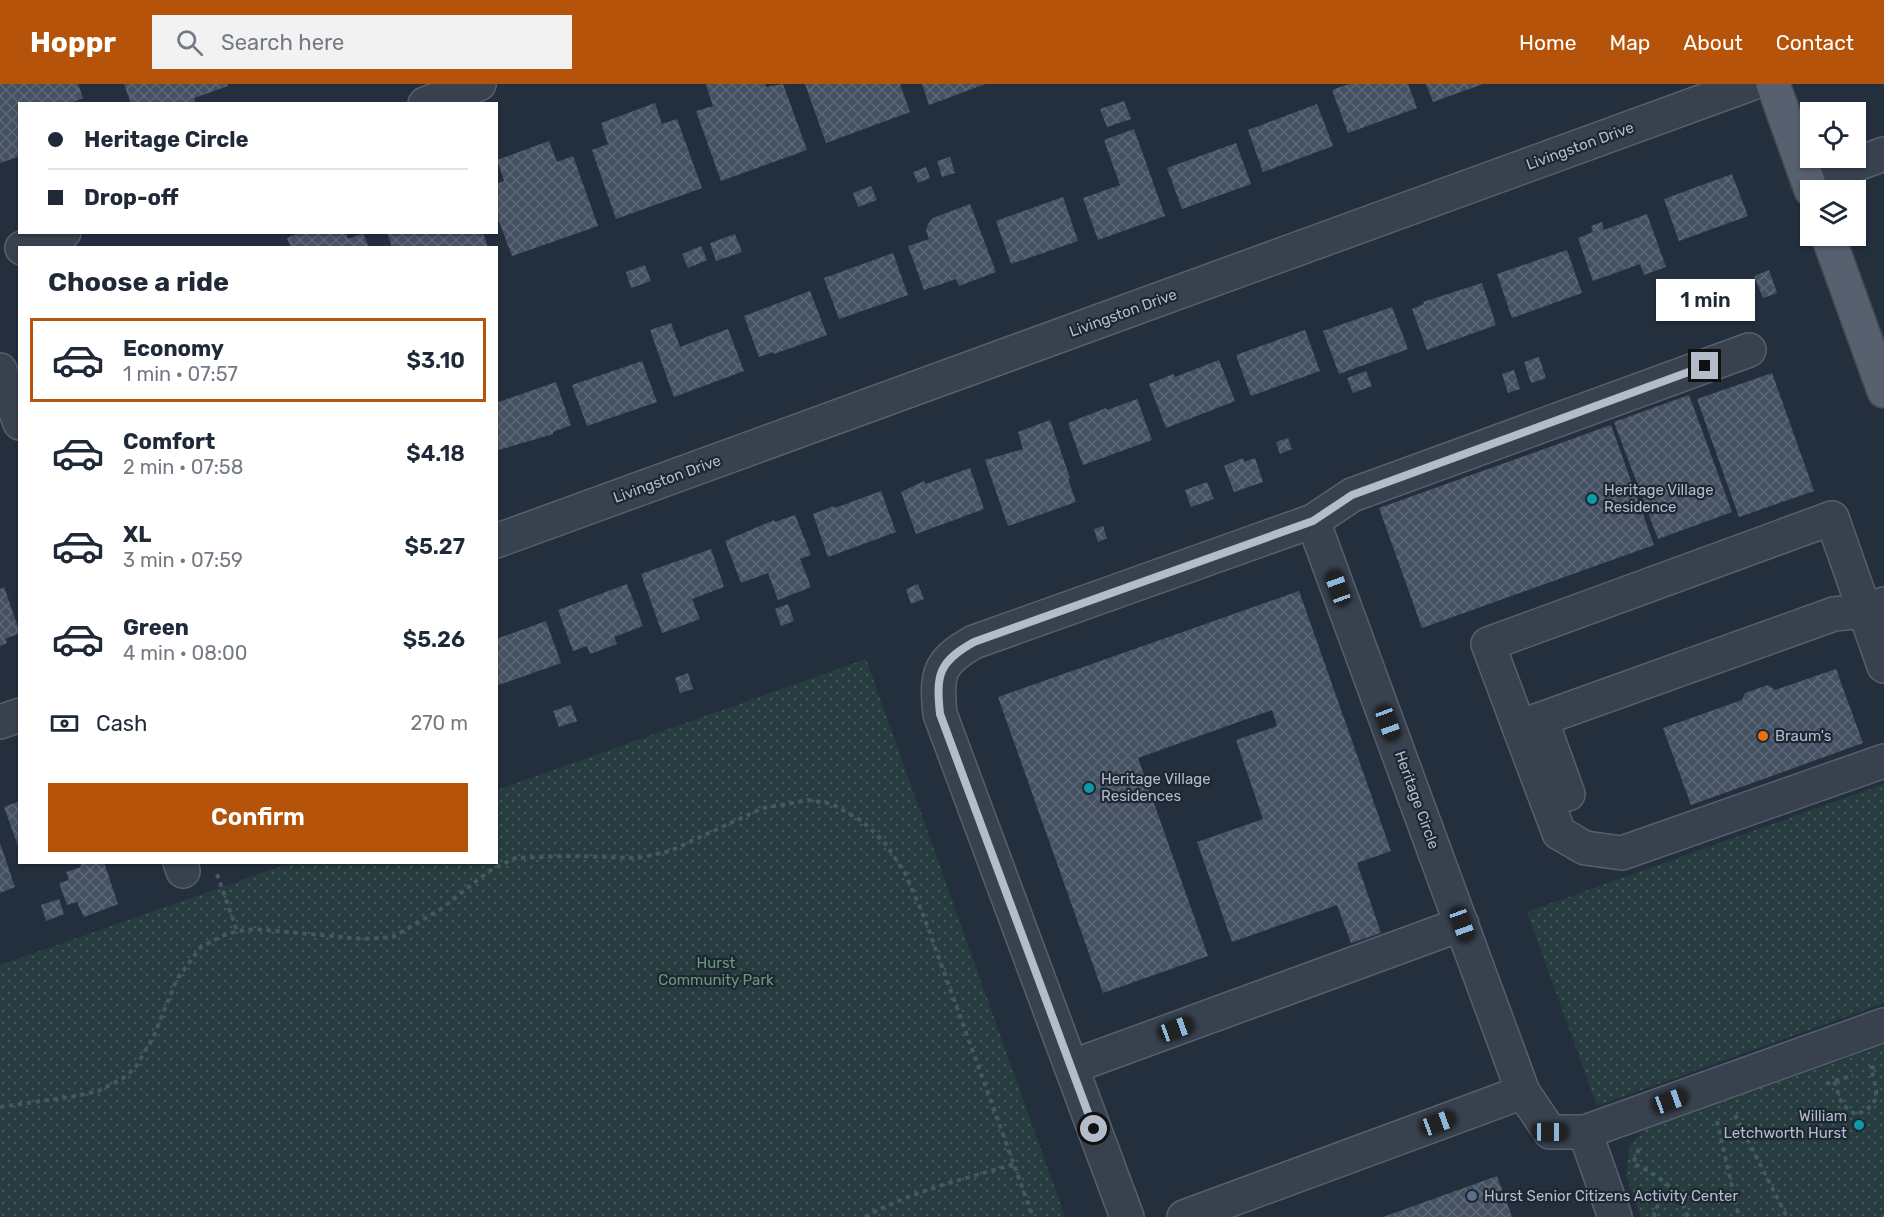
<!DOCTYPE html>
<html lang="en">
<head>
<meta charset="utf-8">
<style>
	body { margin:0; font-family:Rubik,sans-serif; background:#f2f2f3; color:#1f2937; height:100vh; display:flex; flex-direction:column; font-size:22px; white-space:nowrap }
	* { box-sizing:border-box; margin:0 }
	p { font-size:20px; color:#747a83 }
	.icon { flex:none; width:33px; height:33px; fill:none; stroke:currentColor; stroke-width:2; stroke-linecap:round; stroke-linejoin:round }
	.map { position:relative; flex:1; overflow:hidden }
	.sheet { position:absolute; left:18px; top:162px; width:480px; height:618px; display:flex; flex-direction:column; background:#fff; border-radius:0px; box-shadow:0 2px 4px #0004 }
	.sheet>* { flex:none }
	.guide { position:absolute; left:18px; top:18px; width:480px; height:132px; border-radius:0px; box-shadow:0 2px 4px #0004; display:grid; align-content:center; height:132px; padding:0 30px; background:#fff }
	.controls { position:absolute; left:1800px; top:18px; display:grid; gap:12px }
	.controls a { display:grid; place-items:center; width:66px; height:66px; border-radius:0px; background:#fff; box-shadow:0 2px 4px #0004; font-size:30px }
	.end { position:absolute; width:27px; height:27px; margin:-14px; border:8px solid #b4bcc9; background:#111; box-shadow:0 0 0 3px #111 }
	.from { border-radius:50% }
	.bubble { position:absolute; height:42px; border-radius:0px; background:#fff; box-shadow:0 2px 4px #0004; font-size:20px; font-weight:600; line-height:42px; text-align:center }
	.car { position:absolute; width:18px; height:36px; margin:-18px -9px; border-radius:8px; box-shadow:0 0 4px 2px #0007; background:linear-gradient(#222 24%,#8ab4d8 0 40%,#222 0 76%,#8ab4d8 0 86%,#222 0) }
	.guide b { display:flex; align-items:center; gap:21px; height:57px; font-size:22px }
	.guide b+b { border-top:2px solid #e0e1e3 }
	.guide i { width:15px; height:15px; background:#1f2937 }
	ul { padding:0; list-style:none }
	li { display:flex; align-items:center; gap:18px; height:84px; margin:0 12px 9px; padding:0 18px; border:3px solid transparent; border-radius:0px }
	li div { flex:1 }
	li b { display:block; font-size:22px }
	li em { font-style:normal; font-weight:600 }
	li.on { border-color:#b45309 }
	li>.icon { width:54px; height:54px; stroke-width:1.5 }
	h2 { padding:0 30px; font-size:27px; line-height:72px }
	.pay { display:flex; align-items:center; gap:15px; height:66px; padding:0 30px; font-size:22px }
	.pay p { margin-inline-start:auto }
	.primary-button { display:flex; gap:12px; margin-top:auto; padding:12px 30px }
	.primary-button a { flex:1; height:69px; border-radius:0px; background:#b45309; color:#fff; font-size:24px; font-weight:600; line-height:69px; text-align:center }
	header { display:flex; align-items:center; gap:36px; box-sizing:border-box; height:84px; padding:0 30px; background:#b45309; color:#fff }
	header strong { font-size:28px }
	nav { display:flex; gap:33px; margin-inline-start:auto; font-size:21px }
	.search { width:420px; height:54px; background:#f2f2f3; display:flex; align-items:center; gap:15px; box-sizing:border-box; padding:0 21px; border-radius:0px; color:#747a83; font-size:22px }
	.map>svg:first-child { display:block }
	.green { fill:url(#green-dots) }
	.building { fill:url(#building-cross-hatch) }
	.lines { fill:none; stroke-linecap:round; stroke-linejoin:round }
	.minor-casing { stroke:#565f6c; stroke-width:36 }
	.major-casing { stroke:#414a57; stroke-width:36 }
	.path { stroke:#44595c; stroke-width:4; stroke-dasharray:4.5 4.5; stroke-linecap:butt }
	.minor { stroke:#38414e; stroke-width:33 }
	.major { stroke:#56606e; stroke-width:33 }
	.route { stroke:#b4bcc9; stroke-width:8 }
	.culture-dot { fill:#0f9aa8; stroke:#1d2633; stroke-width:2 }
	.food-dot { fill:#e8710a; stroke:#1d2633; stroke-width:2 }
	.service-dot { fill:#5c6f8a; stroke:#1d2633; stroke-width:2 }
	.labels { text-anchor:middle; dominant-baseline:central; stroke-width:4.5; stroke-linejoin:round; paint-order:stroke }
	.street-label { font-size:15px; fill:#b4bcc9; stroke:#1d2633 }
	.poi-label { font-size:15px; fill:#b4bcc9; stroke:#1d2633; text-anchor:start }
	.park-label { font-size:15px; fill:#6b9a76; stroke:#1d2633 }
</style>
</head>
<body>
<header>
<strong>Hoppr</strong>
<div class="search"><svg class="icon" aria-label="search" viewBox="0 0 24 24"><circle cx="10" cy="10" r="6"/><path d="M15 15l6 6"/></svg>Search here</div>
<nav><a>Home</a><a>Map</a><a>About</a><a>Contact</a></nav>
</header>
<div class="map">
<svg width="1884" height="1133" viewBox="0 0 1884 1133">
	<defs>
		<pattern id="green-dots" width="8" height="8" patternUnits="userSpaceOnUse" patternTransform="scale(1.5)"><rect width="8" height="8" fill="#263c3f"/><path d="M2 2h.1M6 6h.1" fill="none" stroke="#435659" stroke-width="1.8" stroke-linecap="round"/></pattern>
		<pattern id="building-cross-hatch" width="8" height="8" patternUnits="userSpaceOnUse" patternTransform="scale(1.5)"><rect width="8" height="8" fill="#455162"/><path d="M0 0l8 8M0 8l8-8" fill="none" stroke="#5d6877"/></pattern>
	</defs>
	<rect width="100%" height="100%" fill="#242f3e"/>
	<!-- green -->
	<path class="green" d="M866,575L1065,1133H0V881L291,779L496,778L497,706Z
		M1884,700V919L1597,1022L1527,828Z
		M1884,961V1133H1641L1626,1091L1630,1061L1646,1045Z"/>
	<!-- building -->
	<path class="building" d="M0,0H78L83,14L69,20H20V72L0,79Z
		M124,0H227L228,2L194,14L196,19L194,20H131Z
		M709,0H765L766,3L783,0L807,66L721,97L696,27L713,22L706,1Z
		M805,0H900L910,28L826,59Z
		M922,0H985L929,21Z
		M1349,0H1408L1417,24L1348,49L1332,6Z
		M1426,0H1483L1433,18Z
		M1124,17L1131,35L1107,43L1100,25Z
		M655,19L662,40L677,35L702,104L616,135L592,66L608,60L601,39Z
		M1317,20L1333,62L1263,88L1248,46Z
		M1134,45L1165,132L1098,156L1083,114L1120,101L1104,56Z
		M549,57L557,78L573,72L598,142L512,172L496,129V100L504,97L497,76Z
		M1236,59L1251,100L1182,125L1167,84Z
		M950,73L955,89L942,93L937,77Z
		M926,83L930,94L918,99L913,88Z
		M1732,90L1748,132L1679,157L1664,115Z
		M871,102L877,116L858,123L853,109Z
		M1063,113L1078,157L1011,180L996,137Z
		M970,120L996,188L959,202L956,195L924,206L908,162L929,155L926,147L928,140L933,134Z
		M1647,130L1666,183L1644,191L1640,180L1593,197L1578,154L1593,148L1591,142L1602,138L1604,146Z
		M301,148H346L348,155L363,149L369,164H291L287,154Z
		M387,148H483L488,164H392Z
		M735,150L742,168L716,177L710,159Z
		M701,162L707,176L688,184L682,170Z
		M1567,166L1582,209L1512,234L1497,190Z
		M893,169L908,211L839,235L824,194Z
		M645,181L651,197L631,204L626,188Z
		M1769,186L1777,209L1763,214L1754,192Z
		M1482,199L1496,241L1427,266L1412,225L1424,220L1423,218Z
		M810,207L827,251L774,270L773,268L759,273L744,232Z
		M1392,223L1408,265L1339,290L1323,247Z
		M671,239L680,263L728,245L744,287L674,313L650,246Z
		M1305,246L1320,287L1251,312L1236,271Z
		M1539,273L1546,294L1531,299L1524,278Z
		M1219,276L1235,317L1166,344L1149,300L1173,290L1175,293Z
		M642,277L657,318L587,342L572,301Z
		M1514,286L1520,305L1508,309L1502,290Z
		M1366,287L1372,302L1353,309L1347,294Z
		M1772,289L1814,407L1739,433L1697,315Z
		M556,298L571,341L553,348V350L499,366L496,359V319Z
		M1689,311L1732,428L1658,455L1614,338Z
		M1137,315L1152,356L1083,381L1068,339L1106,324L1107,326Z
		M1050,336L1070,394L1068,395L1076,418L1008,442L985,376L1023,365L1018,348Z
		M1611,341L1654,461L1422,544L1379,424Z
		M1288,354L1292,365L1280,370L1276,358Z
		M1243,374L1244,378L1255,374L1263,398L1234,408L1224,382Z
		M970,384L984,425L916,450L901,408L924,397L926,400Z
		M1207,398L1214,415L1191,423L1185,406Z
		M881,407L896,448L828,473L813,430L834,422L835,424Z
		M795,431L811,471L800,475L811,503L778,516L768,489L741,499L725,457L774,436L775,438Z
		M1103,442L1107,454L1098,458L1094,445Z
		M711,465L724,503L692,515L700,535L662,549L641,490Z
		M627,500L643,542L614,553L617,560L590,570L587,562L573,567L558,526Z
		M918,500L924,515L911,520L906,505Z
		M4,503L20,549L5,555L7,559L0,562V505Z
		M1299,507L1391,767L1357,779L1381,849L1351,859L1337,821L1232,858L1197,758L1263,735L1236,656L1277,642L1272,626L1138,674L1208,872L1103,909L998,613Z
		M788,520L794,537L781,542L775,525Z
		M546,537L561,579L496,602V555Z
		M1836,585L1863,659L1691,721L1663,644L1742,616L1745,609L1768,601L1775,606Z
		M688,589L693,605L680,609L675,594Z
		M571,621L577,637L559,643L553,627Z
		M20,717V765H19L4,723Z
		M0,759L15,803L0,809Z
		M80,778H104L118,820L84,833L77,818L67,821L59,799L69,796L66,788L81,783Z
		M59,815L64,830L46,837L41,821Z
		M1497,1092L1512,1133H1383Z"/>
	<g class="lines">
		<defs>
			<path id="minor" d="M425,20L479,0
				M1808,98L1884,70
				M22,164L64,148
				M0,286L20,339
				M1313,437L1352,411L1749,266
				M496,457L1750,0
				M1884,520L1864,527L1834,530L1519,643L1559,749L1585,764L1622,769L1884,677
				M1541,635L1568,710
				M0,638L20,631
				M1519,643L1488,560L1832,434L1884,582
				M180,778L183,787
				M1071,983L1462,840
				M1585,1048L1615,1133
				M1127,1133L940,630C936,590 938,578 974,558L1313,437L1523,1008
				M1184,1133L1523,1008L1550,1048H1585L1884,941"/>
			<path id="major" d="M1773,0L1811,106
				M1828,152L1884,307"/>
		</defs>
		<!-- minor casing -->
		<use href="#minor" class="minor-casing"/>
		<!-- major casing -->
		<use href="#major" class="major-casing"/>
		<!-- path -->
		<path class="path" d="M217,790L237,847
			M1835,997L1853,991
			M1826,1000L1834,997L1842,1020L1856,1031C1883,1019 1877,1009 1871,984L1875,983
			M0,1023L76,1012L98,1007L122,995L135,984L153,954L177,895L201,863L222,852L237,847L255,845L363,855L393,853L441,825L489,787L515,774L567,772L638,774L670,767L763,724L809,716L832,720L862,737L885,759L905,789L924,833L1033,1133
			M1735,1031L1787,1133
			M1717,1037L1739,1133
			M1639,1065L1633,1079C1660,1093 1677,1103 1688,1133
			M865,1133C912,1107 964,1095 1014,1080
			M1655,1133L1654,1129L1659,1119L1673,1107
			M1882,1133L1884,1132"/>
		<!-- minor -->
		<use href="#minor" class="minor"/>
		<!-- major -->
		<use href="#major" class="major"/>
	</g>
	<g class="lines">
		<!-- route -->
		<path class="route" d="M1094,1045L940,630C936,591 938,578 974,558L1313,437L1352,411L1705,282"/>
	</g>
	<!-- markers -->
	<g class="culture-dot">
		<circle cx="1592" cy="415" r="6"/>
		<circle cx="1089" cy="704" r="6"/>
		<circle cx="1859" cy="1041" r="6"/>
	</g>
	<circle class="food-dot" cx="1763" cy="652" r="6"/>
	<circle class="service-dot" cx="1472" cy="1112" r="6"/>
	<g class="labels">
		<!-- street labels -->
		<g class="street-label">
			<text transform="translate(1580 62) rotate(-20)">Livingston Drive</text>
			<text transform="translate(1123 229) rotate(-20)">Livingston Drive</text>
			<text transform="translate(667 395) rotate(-20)">Livingston Drive</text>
			<text transform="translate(1417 716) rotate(70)">Heritage Circle</text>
		</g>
		<!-- poi labels -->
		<g class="poi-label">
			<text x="1604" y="406">Heritage Village<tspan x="1604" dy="17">Residence</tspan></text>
			<text x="1775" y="652">Braum's</text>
			<text x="1101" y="695">Heritage Village<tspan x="1101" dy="17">Residences</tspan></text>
			<text x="1847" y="1032" text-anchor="end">William<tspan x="1847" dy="17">Letchworth Hurst</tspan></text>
			<text x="1484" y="1112">Hurst Senior Citizens Activity Center</text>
		</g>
		<!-- park labels -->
		<g class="park-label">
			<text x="716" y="879">Hurst<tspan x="716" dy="17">Community Park</tspan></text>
		</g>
	</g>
</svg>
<div class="controls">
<a><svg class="icon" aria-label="locate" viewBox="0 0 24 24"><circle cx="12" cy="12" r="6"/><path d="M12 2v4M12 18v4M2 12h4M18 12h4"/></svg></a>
<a><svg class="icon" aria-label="layers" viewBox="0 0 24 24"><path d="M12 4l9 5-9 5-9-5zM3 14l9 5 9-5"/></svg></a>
</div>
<i class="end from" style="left:1094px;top:1045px"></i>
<i class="end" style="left:1705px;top:282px"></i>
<div class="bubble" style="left:1656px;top:195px;width:99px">1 min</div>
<i class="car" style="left:1338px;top:504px;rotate:340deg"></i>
<i class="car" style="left:1388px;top:639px;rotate:160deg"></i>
<i class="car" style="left:1462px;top:840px;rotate:160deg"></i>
<i class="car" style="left:1176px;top:945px;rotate:70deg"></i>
<i class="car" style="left:1670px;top:1017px;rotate:70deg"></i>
<i class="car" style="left:1438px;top:1039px;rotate:70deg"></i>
<i class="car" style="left:1550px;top:1048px;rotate:90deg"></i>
<div class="guide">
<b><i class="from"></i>Heritage Circle</b>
<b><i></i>Drop-off</b>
</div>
<section class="sheet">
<h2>Choose a ride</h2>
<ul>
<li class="on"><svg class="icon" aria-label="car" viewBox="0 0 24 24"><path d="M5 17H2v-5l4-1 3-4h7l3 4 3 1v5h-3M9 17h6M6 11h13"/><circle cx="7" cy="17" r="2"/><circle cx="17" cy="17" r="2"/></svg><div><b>Economy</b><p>1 min · 07:57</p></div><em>$3.10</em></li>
<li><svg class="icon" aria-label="car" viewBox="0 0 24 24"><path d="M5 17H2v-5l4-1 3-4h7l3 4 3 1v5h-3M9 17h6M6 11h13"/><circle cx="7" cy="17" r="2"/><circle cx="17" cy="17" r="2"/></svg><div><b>Comfort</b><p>2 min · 07:58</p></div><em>$4.18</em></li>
<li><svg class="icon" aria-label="car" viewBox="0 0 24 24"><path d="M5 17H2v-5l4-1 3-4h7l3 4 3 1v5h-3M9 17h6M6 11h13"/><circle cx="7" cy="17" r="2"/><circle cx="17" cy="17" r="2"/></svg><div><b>XL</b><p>3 min · 07:59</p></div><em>$5.27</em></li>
<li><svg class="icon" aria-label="car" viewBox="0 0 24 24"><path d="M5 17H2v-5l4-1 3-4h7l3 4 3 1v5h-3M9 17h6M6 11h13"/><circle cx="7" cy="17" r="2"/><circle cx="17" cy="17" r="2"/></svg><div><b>Green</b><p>4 min · 08:00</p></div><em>$5.26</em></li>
</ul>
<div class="pay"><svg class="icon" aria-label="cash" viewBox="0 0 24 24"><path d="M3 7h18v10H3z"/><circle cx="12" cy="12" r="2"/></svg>Cash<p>270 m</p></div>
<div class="primary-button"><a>Confirm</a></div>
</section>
</div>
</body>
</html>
